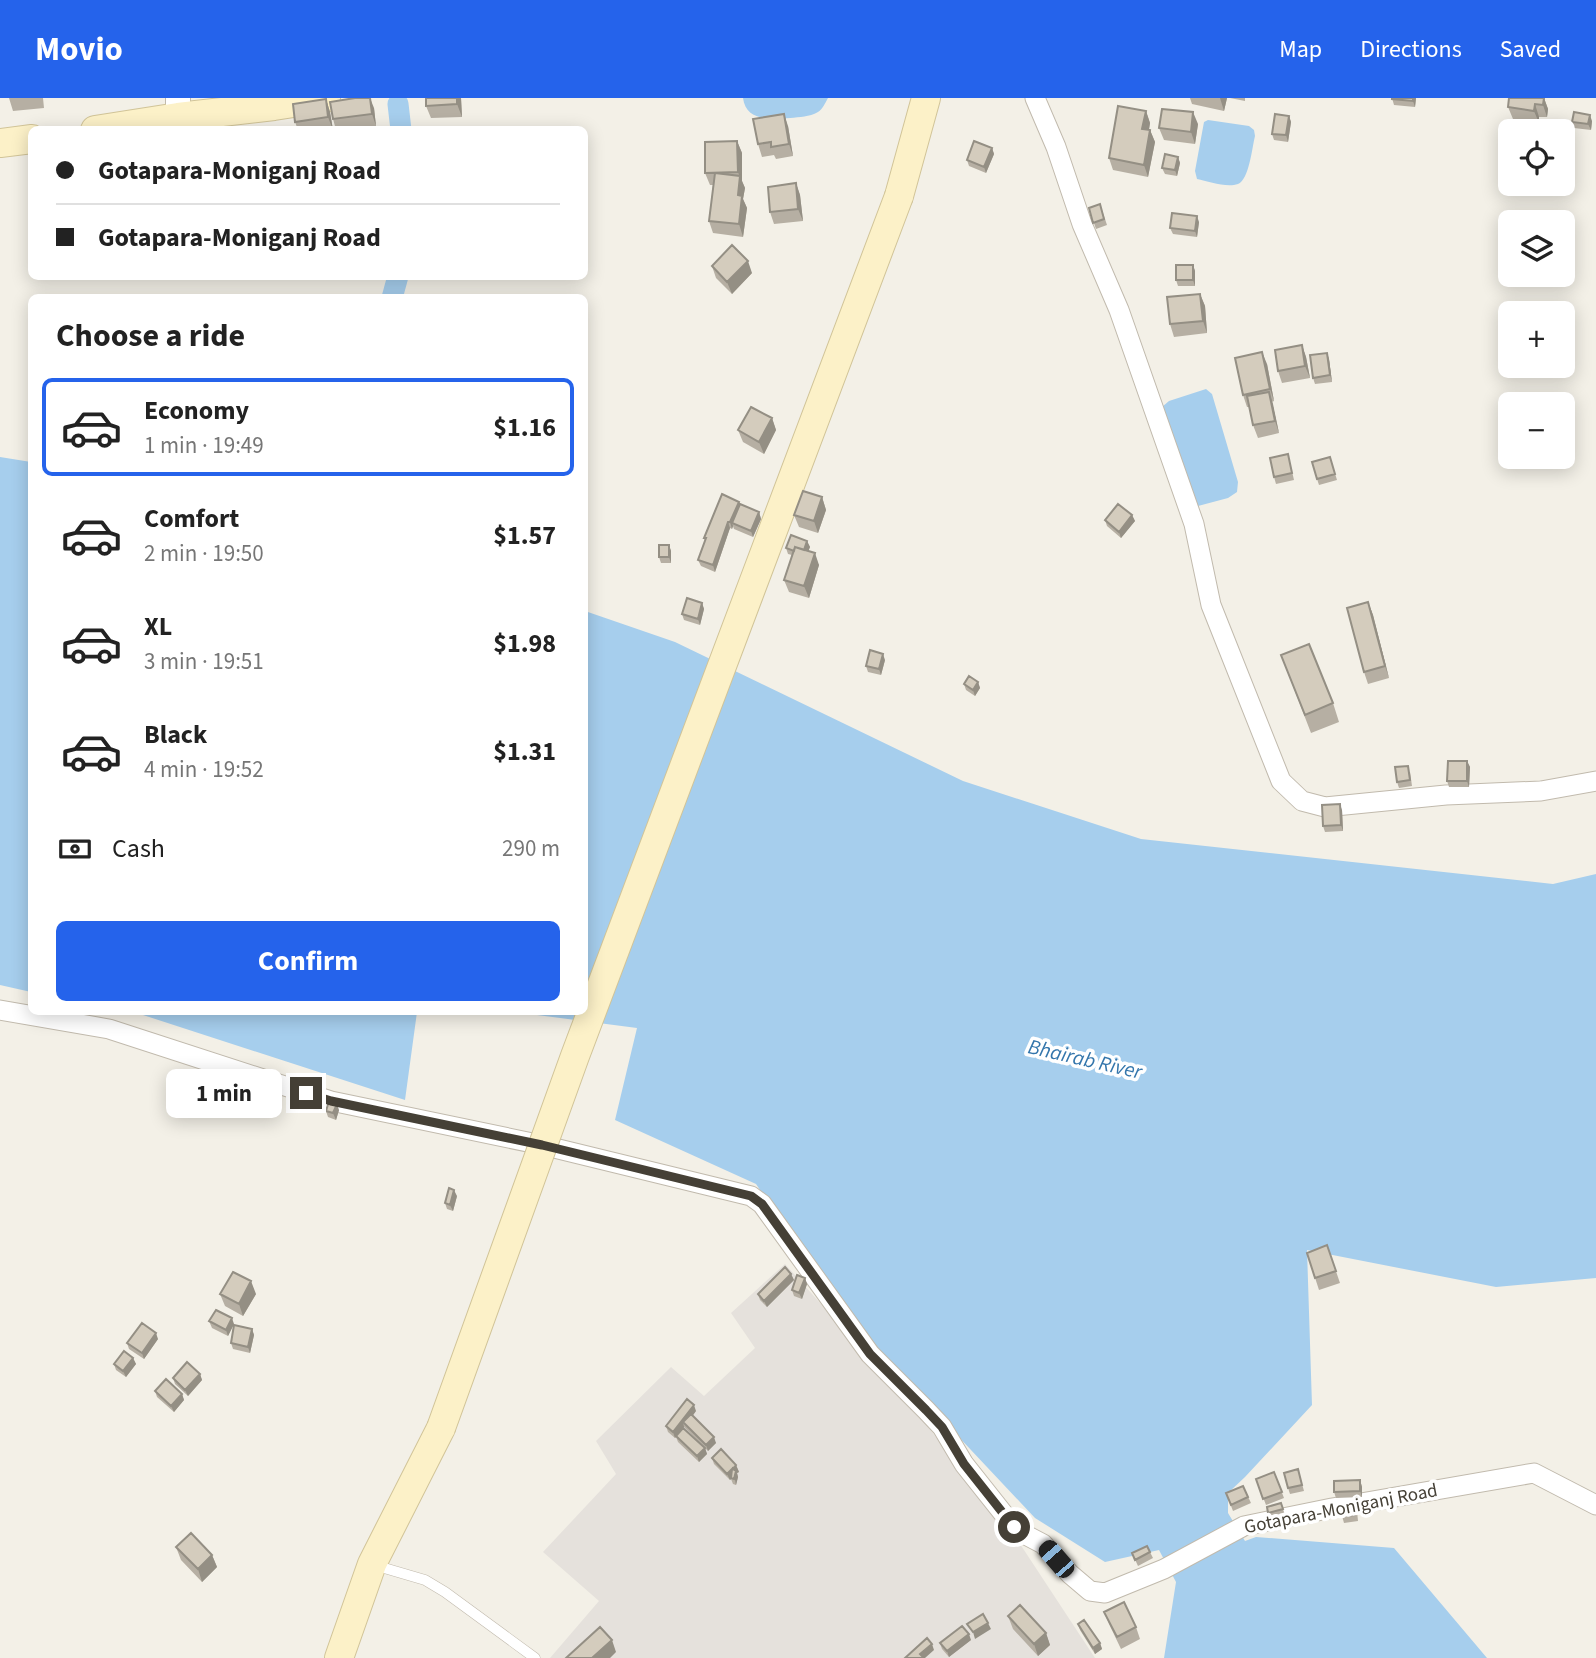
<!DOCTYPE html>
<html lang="en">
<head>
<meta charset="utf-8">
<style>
	body { margin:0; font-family:"Source Sans 3",sans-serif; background:#f6f6f6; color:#222; height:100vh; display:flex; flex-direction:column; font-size:26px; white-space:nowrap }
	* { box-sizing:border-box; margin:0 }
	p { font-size:23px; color:#767676 }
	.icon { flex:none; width:38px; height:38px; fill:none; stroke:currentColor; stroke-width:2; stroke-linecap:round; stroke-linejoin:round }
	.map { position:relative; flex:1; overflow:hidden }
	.drawer { position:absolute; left:28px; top:196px; width:560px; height:721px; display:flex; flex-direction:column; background:#fff; border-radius:10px; box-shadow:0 4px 18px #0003 }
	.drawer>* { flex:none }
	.banner { position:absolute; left:28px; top:28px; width:560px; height:154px; border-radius:10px; box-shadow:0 4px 18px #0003; display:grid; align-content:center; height:154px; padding:0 28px; background:#fff }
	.buttons { position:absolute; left:1498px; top:21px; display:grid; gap:14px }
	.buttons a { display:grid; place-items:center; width:77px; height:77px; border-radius:10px; background:#fff; box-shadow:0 4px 18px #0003; font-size:35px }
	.end { position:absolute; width:32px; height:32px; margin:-16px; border:9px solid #454036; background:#fff; box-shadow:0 0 0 4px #fff }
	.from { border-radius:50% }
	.bubble { position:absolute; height:49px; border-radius:10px; background:#fff; box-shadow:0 4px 18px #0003; font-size:23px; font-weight:700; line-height:49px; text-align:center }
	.car { position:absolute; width:21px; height:42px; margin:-21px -10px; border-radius:9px; box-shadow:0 0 5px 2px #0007; background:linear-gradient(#222 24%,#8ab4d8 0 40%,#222 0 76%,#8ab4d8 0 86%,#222 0) }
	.banner b { display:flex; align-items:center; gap:24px; height:66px; font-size:26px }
	.banner b+b { border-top:2px solid #e0e0e0 }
	.banner i { width:18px; height:18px; background:#222 }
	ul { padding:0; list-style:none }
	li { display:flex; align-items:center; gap:21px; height:98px; margin:0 14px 10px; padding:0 14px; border:4px solid transparent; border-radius:10px }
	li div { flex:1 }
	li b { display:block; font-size:26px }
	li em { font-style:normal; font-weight:700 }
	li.selected { border-color:#2563eb }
	li>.icon { width:63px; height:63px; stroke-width:1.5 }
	h2 { padding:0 28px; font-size:32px; line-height:84px }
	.pay { display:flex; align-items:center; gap:18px; height:77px; padding:0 28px; font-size:26px }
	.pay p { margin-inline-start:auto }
	.action { display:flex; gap:14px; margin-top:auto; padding:14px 28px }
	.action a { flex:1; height:80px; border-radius:10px; background:#2563eb; color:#fff; font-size:28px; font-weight:700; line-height:80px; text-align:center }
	header { display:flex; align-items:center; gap:42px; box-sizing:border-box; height:98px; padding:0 35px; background:#2563eb; color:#fff }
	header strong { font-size:33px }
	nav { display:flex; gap:38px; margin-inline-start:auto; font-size:24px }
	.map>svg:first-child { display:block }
	.industrial { fill:#e5e1dc }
	.water { fill:#a6ceed }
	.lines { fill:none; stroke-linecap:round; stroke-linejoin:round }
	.canal { stroke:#a6ceed; stroke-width:21 }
	.service-casing { stroke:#c1baad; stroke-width:11 }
	.minor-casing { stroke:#c1baad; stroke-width:21 }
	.tertiary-casing { stroke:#c1baad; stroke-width:26 }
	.secondary-casing { stroke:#d1c498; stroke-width:30 }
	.service { stroke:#fff; stroke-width:10 }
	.minor { stroke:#fff; stroke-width:19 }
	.tertiary { stroke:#fff; stroke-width:24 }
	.secondary { stroke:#fcf1c8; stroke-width:28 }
	.secondary-bridge-casing { stroke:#d1c498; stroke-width:30; stroke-linecap:butt }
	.secondary-bridge { stroke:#fcf1c8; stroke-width:28 }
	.wall { fill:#b6afa3 }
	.shaded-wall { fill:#948f84 }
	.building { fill:#d4ccbd; stroke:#948f84; stroke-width:2 }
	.route { stroke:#454036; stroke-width:9 }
	.labels { text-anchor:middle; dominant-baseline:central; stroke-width:7; stroke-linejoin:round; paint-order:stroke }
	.street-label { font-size:19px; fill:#454036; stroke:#fff }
	.water-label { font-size:21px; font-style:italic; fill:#3476ac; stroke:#fff }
</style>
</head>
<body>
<header>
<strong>Movio</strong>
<nav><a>Map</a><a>Directions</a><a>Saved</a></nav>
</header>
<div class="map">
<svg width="1596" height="1560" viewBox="0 0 1596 1560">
	<rect width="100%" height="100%" fill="#f3f0e7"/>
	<!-- industrial -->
	<path class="industrial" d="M785,1166L903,1297L1022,1449L1095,1560H550L599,1503L543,1454L616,1376L596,1343L671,1269L704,1298L755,1250L731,1215Z"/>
	<!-- water -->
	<path class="water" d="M743,0H828C825,5 823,11 818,14C809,19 800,19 790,20C772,21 746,24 743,0Z
		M1208,22L1249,28L1254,32L1255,38C1252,50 1249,82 1238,86C1226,90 1208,83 1197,81L1195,73L1204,24Z
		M1206,291L1212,296L1238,384L1237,394L1228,400L1198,408L1162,309L1169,303Z
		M0,359L31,364V894L0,887Z
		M585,513L675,544L963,683L1141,741L1553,786L1596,776V1180L1496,1189L1307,1152L1312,1307L1245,1379L1228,1395V1415L1245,1443L1256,1439L1394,1450L1487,1560H1164L1176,1484L1159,1452L1105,1464L1035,1420L845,1218L756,1086L615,1022L637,930L514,914H584Z
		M125,914H417L405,1002L143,917Z"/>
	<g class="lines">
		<!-- canal -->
		<path class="canal" d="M398,6L401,32
			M392,200L398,178"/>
		<defs>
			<path id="service" d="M374,1467L425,1482L445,1494L535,1560"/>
			<path id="minor" d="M1035,0L1056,49L1082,126L1119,212L1194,426L1211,507L1281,683L1302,703L1325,709L1446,697L1541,693L1596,683
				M0,912L109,931L331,1003L542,1047L751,1098L762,1106L870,1256L926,1312L942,1329L964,1366L1014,1429L1022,1435L1043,1446L1070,1476L1090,1493L1105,1495L1164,1471L1244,1428L1332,1410L1534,1375L1596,1407"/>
			<path id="tertiary" d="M178,19V0"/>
			<path id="secondary" d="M95,32L178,19L274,8L326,0
				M0,45L32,41
				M899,98L926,0
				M339,1560L372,1466L441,1330"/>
		</defs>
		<!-- service casing -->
		<use href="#service" class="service-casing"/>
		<!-- minor casing -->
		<use href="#minor" class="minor-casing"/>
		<!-- tertiary casing -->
		<use href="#tertiary" class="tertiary-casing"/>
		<!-- secondary casing -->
		<use href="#secondary" class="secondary-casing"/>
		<!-- service -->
		<use href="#service" class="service"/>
		<!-- minor -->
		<use href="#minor" class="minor"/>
		<!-- tertiary -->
		<use href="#tertiary" class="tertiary"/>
		<!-- secondary -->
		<use href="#secondary" class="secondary"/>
		<defs>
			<path id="secondary-bridge" d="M441,1330L575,958L899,98"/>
		</defs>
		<!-- secondary-bridge casing -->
		<use href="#secondary-bridge" class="secondary-bridge-casing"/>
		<!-- secondary-bridge -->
		<use href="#secondary-bridge" class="secondary-bridge"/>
	</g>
	<!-- wall -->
	<path class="wall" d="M9,0H43L44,10L13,13Z
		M461,0L462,19L431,20L426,8Z
		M1190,0H1227L1224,13L1192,6Z
		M1230,0H1245V3Z
		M1392,0H1416L1415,9L1394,7Z
		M1544,0L1548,11L1547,19H1539V25L1513,21L1508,9Z
		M326,1L330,14L333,32H298L295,24Z
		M374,10L376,28L352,32H336L333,21Z
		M1146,13L1150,25L1149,32H1150L1155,44L1148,79L1113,72L1109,60Z
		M1289,18L1291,24L1288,44L1274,42L1272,36Z
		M1592,23L1591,32L1574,30L1572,24Z
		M1198,26L1195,46L1164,42L1159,30Z
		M788,28L793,58L776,61L774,57L762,59L758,46Z
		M737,43L742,55V83L745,90L743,101L747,110L743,139L713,135L709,123L713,87H710L705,75Z
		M992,50L994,56L986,75L969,68L967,62Z
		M1178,59L1180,65L1177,78L1165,76L1162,70Z
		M796,85L800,97L803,123L774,126L770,114Z
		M1100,106L1107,127L1096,131L1089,110Z
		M1199,124L1197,139L1173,136L1170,130Z
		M1193,167L1195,173V188H1178L1176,182Z
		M712,168L752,175L732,196L716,180Z
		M1200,196L1205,208L1207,235L1174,239L1170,226Z
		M1302,247L1306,259L1310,280L1282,285L1278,273Z
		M1327,255L1329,261L1332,284L1315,286L1313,280Z
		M1267,266L1274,303L1272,304L1279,335L1258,340L1253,327L1249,309H1247L1243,297Z
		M772,320L776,332L764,356L743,344L738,332Z
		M1288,356L1294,382L1276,386L1274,379Z
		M1330,359L1337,382L1319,387L1317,381Z
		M822,399L826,412L818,435L799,429L794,417Z
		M739,404L740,406L759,414L761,421L753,439L734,431L733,428L732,431L730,430L715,474L701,468L698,462L705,443L704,440Z
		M1132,417L1135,423L1121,440L1107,428L1105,422Z
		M807,443L810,449L808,453L819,467L809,500L789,494L784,482L792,457L788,456L786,450Z
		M669,447L671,453V465H661L659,459Z
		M1368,504L1373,517L1389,580L1368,586L1364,574Z
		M702,505L704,511L700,527L684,522L682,516Z
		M1281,557L1333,605L1339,624L1311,635Z
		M885,562L881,577L868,574L866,568Z
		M978,584L980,590L975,598L966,592L964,586Z
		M1467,663L1470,669L1469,689H1449L1447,683Z
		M1410,674L1412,688L1399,690L1397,684Z
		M1342,712L1343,733L1325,734L1323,728Z
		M339,1012L336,1022L328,1019L326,1013Z
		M457,1098L453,1113L447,1111L445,1105Z
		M1327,1147L1340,1185L1319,1192L1307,1155Z
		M791,1176L794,1182L767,1209L760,1202L758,1196Z
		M805,1180L807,1186L802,1201L794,1198L792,1192Z
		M220,1196H256L243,1218L225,1208Z
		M209,1223L234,1226L228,1238L212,1230Z
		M252,1231L254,1237L250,1255L233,1251L231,1245Z
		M158,1241L144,1261L129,1251L127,1245Z
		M133,1260L136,1266L126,1279L116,1272L114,1266Z
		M200,1276L202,1282L188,1298L175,1286L173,1280Z
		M155,1293L182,1296L184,1302L174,1314L157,1299Z
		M696,1313L692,1318L716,1345L708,1353L684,1329L683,1330L705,1350L707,1356L699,1364L678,1344L676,1339L675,1340L668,1334L666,1328Z
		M712,1360L736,1367L739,1374L737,1375L738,1379L736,1387L733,1386L731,1381L730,1382L714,1366Z
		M1298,1371L1304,1393L1290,1396L1288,1390Z
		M1274,1374L1284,1400L1266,1407L1256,1381Z
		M1360,1382L1362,1389V1399L1336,1400L1334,1394Z
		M1243,1388L1251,1405L1233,1413L1226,1395Z
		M1281,1405L1285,1417L1271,1421L1267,1409Z
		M1357,1413L1358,1423L1344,1425L1342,1418Z
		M1147,1448L1153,1460L1138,1468L1132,1455Z
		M176,1449L212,1457L217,1469L202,1484L181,1462Z
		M1104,1514L1136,1529L1140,1541L1121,1551L1109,1526Z
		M1008,1518L1046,1535L1050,1547L1038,1558L1013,1531Z
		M1078,1526L1100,1545L1102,1551L1095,1556L1080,1532Z
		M971,1542L949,1559L942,1551L940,1545Z"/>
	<!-- shaded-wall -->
	<path class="shaded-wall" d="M370,0L374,10L376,28L372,16Z
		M457,0H461L462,19L457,6Z
		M1220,0H1227L1224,13Z
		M1413,0H1416L1415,9L1413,3Z
		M1544,0L1548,11L1547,19L1543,7Z
		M326,1L330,14L333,32L328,19Z
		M1535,6L1539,19V25L1534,13Z
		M1146,13L1150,25L1147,43L1142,31Z
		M1193,14L1198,26L1195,46L1191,34Z
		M784,16L788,28L793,58L789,46Z
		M1590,17L1592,23L1591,32L1588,26Z
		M1289,18L1291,24L1288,44L1286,37Z
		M1150,32L1155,44L1148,79L1144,67Z
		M737,43L742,55V83L745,90L743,101L747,110L743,139L739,126L738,97L740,80L738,74Z
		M992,50L994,56L986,75L984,69Z
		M1178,59L1180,65L1177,78L1175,72Z
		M796,85L800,97L803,123L798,111Z
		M1197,118L1199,124L1197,139L1195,133Z
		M748,163L752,175L732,196L727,184Z
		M1193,167L1195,173V188L1193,182Z
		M1200,196L1205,208L1207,235L1203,223Z
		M1302,247L1306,259L1310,280L1305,268Z
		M1262,254L1267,266L1274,303L1270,291Z
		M1327,255L1329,261L1332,284L1330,277Z
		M1269,294L1273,306L1279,335L1275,323Z
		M772,320L776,332L764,356L759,344Z
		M822,399L826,412L818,435L814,423Z
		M739,404L741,410L732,425L733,428L732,431L730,424Z
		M759,414L761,421L753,439L751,433Z
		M1132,417L1135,423L1121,440L1119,434Z
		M728,424L730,430L715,474L713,467Z
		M807,443L810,449L805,462L803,456Z
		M669,447L671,453V465L669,459Z
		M815,455L819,467L809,500L804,488Z
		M1368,504L1373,517L1389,580L1385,568Z
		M702,505L704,511L700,527L698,521Z
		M883,556L885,562L881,577L879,571Z
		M978,584L980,590L975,598L973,592Z
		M1467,663L1470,669L1469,689L1467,683Z
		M1340,706L1342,712L1343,733L1341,727Z
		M337,1006L339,1012L336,1022L333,1015Z
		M454,1092L457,1098L453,1113L450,1107Z
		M791,1176L794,1182L767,1209L764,1203Z
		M805,1180L807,1186L802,1201L799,1195Z
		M251,1183L256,1196L243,1218L239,1206Z
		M232,1220L234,1226L228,1238L226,1232Z
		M252,1231L254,1237L250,1255L248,1249Z
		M156,1235L158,1241L144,1261L142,1255Z
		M133,1260L136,1266L126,1279L123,1273Z
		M200,1276L202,1282L188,1298L185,1292Z
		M182,1296L184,1302L174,1314L171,1308Z
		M694,1307L696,1313L686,1327L683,1324L684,1329L675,1340L673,1334Z
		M714,1339L716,1345L708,1353L706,1347Z
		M705,1350L707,1356L699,1364L697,1358Z
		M736,1367L739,1374L737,1375L738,1379L736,1387L733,1371Z
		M732,1371L735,1377L730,1382L727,1376Z
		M1360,1382L1362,1389V1399L1360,1393Z
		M212,1457L217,1469L202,1484L198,1471Z
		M988,1525L991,1531L975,1541L973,1534Z
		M1046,1535L1050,1547L1038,1558L1034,1546Z
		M969,1536L971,1542L949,1559L947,1553Z
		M612,1542L616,1554L610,1560H592Z
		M1100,1545L1102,1551L1095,1556L1093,1550Z
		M932,1546L934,1552L925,1560H921L920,1556Z"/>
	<!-- building -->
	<path class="building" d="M355,0H370L372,16L333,21L330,4Z
		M426,0H457V6L426,8Z
		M1392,0H1413V3L1392,1Z
		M1509,0H1544L1543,7L1535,6L1534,13L1508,9Z
		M326,1L328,19L295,24L293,6Z
		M1118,8L1146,13L1142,31L1150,32L1144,67L1109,60Z
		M1162,11L1193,14L1191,34L1159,30Z
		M1574,14L1590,17L1588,26L1572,24Z
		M784,16L789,46L771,49V44L758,46L753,21Z
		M1275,16L1289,18L1286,37L1272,36Z
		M737,43L738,74L705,75V44Z
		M974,43L992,50L984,69L967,62Z
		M1165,56L1178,59L1175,72L1162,70Z
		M715,75L740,78L738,97L742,98L739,126L709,123Z
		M796,85L798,111L770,114L768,89Z
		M1100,106L1104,121L1093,125L1089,110Z
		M1172,115L1197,118L1195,133L1170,130Z
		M732,147L748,163L727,184L712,168Z
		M1176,167H1193V182H1176Z
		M1200,196L1203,223L1170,226L1167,199Z
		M1302,247L1305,268L1278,273L1275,252Z
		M1262,254L1270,291L1243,297L1235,260Z
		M1327,255L1330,277L1313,280L1310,257Z
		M1269,294L1275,323L1253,327L1247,298Z
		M751,309L772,320L759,344L738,332Z
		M1288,356L1292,375L1274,379L1270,360Z
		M1330,359L1335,376L1317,381L1312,364Z
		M803,393L822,399L814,423L794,417Z
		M722,396L739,404L730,424H728L713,467L698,462L706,440H704Z
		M740,406L759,414L751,433L732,425Z
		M1118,406L1132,417L1119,434L1105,422Z
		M791,437L807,443L804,452L795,449L794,453L786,450Z
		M659,447H669V459H659Z
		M795,449L815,455L804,488L784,482Z
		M687,500L702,505L698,521L682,516Z
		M1368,504L1385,568L1364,574L1347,510Z
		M1309,546L1333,605L1305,617L1281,557Z
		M870,552L883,556L879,571L866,568Z
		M969,578L978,584L973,592L964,586Z
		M1448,663H1467V683H1447Z
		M1408,668L1410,682L1397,684L1395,669Z
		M1340,706L1341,727L1323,728L1322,707Z
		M329,1003L337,1006L333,1015L326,1013Z
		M449,1090L454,1092L450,1107L445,1105Z
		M1327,1147L1336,1173L1315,1180L1307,1155Z
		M785,1169L791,1176L764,1203L758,1196Z
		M233,1174L251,1183L239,1206L220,1196Z
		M797,1177L805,1180L799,1195L792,1192Z
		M216,1212L232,1220L226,1232L209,1223Z
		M142,1225L156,1235L142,1255L127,1245Z
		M234,1227L252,1231L248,1249L231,1245Z
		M124,1253L133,1260L123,1273L114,1266Z
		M187,1264L200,1276L185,1292L173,1280Z
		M166,1281L182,1296L171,1308L155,1293Z
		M687,1301L694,1307L673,1334L666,1328Z
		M691,1316L714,1339L706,1347L683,1324Z
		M683,1330L705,1350L697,1358L676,1338Z
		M721,1351L736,1367L733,1371L736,1373L734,1381L731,1380L732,1371L727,1376L712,1360Z
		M1298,1371L1302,1387L1288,1390L1284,1375Z
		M1274,1374L1282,1394L1263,1401L1256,1381Z
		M1360,1382V1393L1334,1394V1383Z
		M1243,1388L1248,1399L1231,1407L1226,1395Z
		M1281,1405L1283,1411L1268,1415L1267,1409Z
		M1355,1407V1417L1342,1418L1341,1409Z
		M191,1435L212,1457L198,1471L176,1449Z
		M1147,1448L1150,1454L1135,1462L1132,1455Z
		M1124,1504L1136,1529L1117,1539L1104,1514Z
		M1020,1507L1046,1535L1034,1546L1008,1518Z
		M983,1516L988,1525L973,1534L967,1526Z
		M1084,1522L1100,1545L1093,1550L1078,1526Z
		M962,1528L969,1536L947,1553L940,1545Z
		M600,1529L612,1542L592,1560H566Z
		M927,1540L932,1546L920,1556L923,1559L922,1560H905Z"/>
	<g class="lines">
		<!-- route -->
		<path class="route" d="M306,995L331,1003L542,1047L751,1098L762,1106L870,1256L926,1312L942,1329L964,1366L1014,1429"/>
	</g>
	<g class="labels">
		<!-- street labels -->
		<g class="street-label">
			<text transform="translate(1341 1411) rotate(-11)">Gotapara-Moniganj Road</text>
		</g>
		<!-- water labels -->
		<g class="water-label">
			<text transform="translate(1085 961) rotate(13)">Bhairab River</text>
		</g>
	</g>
</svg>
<div class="buttons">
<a><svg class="icon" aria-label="locate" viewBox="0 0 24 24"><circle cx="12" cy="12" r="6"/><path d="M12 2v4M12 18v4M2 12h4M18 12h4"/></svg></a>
<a><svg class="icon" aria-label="layers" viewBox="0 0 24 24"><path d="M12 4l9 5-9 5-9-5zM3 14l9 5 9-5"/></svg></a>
<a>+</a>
<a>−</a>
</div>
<i class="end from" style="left:1014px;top:1429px"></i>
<i class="end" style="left:306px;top:995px"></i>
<div class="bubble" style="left:166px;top:971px;width:116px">1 min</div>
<i class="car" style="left:1056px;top:1461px;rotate:319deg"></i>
<div class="banner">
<b><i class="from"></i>Gotapara-Moniganj Road</b>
<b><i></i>Gotapara-Moniganj Road</b>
</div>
<section class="drawer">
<h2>Choose a ride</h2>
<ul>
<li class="selected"><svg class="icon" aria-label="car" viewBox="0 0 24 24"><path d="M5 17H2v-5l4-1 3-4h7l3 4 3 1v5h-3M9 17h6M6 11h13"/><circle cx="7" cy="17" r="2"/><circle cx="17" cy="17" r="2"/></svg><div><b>Economy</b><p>1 min · 19:49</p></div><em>$1.16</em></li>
<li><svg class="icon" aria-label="car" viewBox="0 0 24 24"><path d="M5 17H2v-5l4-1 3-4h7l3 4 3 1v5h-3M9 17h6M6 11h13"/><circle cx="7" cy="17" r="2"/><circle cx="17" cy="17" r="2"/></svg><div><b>Comfort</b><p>2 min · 19:50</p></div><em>$1.57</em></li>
<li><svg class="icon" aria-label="car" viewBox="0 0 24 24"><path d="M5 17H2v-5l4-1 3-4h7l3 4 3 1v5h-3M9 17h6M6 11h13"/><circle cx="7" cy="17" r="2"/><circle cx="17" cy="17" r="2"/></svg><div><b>XL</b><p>3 min · 19:51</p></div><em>$1.98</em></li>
<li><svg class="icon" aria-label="car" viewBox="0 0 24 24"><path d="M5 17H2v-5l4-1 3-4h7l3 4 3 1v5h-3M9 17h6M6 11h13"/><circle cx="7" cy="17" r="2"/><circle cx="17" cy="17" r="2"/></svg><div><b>Black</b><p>4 min · 19:52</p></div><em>$1.31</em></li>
</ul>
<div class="pay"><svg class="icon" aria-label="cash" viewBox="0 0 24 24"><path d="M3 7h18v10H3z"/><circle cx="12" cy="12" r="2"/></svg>Cash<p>290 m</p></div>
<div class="action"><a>Confirm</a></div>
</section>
</div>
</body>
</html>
